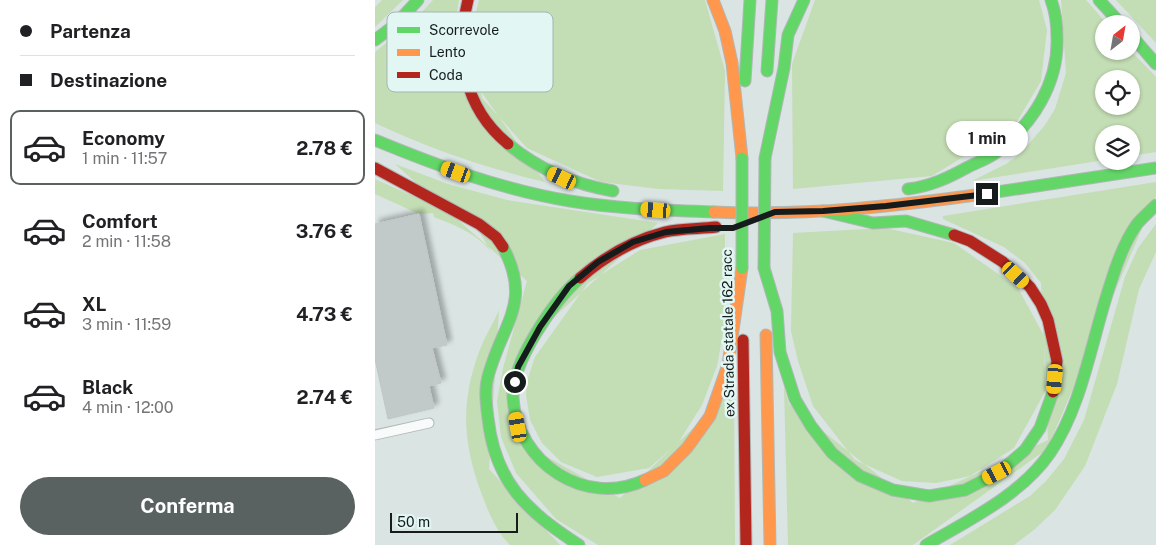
<!DOCTYPE html>
<html lang="it">
<head>
<meta charset="utf-8">
<style>
	body { margin:0; font-family:"Public Sans",sans-serif; background:#f2f2f2; color:#202124; height:100vh; display:flex; flex-direction:column; font-size:19px; white-space:nowrap }
	* { box-sizing:border-box; margin:0 }
	p { font-size:16px; color:#757577 }
	.icon { flex:none; width:28px; height:28px; fill:none; stroke:currentColor; stroke-width:2; stroke-linecap:round; stroke-linejoin:round }
	.map { position:relative; flex:1; overflow:hidden }
	.sheet { display:flex; flex-direction:column; background:#fff; width:375px }
	.sheet>* { flex:none }
	.top-card { display:grid; align-content:center; height:110px; padding:0 20px; background:#fff }
	.needle { width:32px; rotate:31deg }
	.tools { position:absolute; left:720px; top:15px; display:grid; gap:10px }
	.tools a { display:grid; place-items:center; width:45px; height:45px; border-radius:50%; background:#fff; box-shadow:0 1px 4px #0004; font-size:25px }
	.scale { position:absolute; left:15px; bottom:12px; width:128px; box-sizing:border-box; padding-left:5px; border:2px solid #151c1b; border-top:0; font-size:14px; line-height:18px; white-space:nowrap; color:#151c1b; -webkit-text-stroke:4px #e2f7f3; paint-order:stroke }
	.end { position:absolute; width:22px; height:22px; margin:-11px; border:6px solid #151c1b; background:#fff; box-shadow:0 0 0 2px #fff }
	.from { border-radius:50% }
	.bubble { position:absolute; height:35px; border-radius:18px; background:#fff; box-shadow:0 1px 4px #0004; font-size:16px; font-weight:700; line-height:35px; text-align:center }
	.car { position:absolute; width:15px; height:30px; margin:-15px -8px; border-radius:6px; box-shadow:0 0 4px 1px #0007; background:linear-gradient(#f5c518 24%,#345 0 40%,#f5c518 0 76%,#345 0 86%,#f5c518 0) }
	.top-card b { display:flex; align-items:center; gap:18px; height:48px; font-size:19px }
	.top-card b+b { border-top:1px solid #e0e0e0 }
	.top-card i { width:12px; height:12px; background:#202124 }
	ul { padding:0; list-style:none }
	li { display:flex; align-items:center; gap:15px; height:75px; margin:0 10px 8px; padding:0 10px; border:2px solid transparent; border-radius:10px }
	li div { flex:1 }
	li b { display:block; font-size:19px }
	li em { font-style:normal; font-weight:700 }
	li.current { border-color:#5a6261 }
	li>.icon { width:45px; height:45px; stroke-width:1.5 }
	.button { display:flex; gap:10px; margin-top:auto; padding:10px 20px }
	.button a { flex:1; height:58px; border-radius:30px; background:#5a6261; color:#fff; font-size:20px; font-weight:700; line-height:58px; text-align:center }
	main { display:flex; flex:1; min-height:0 }
	.map>svg:first-child { display:block }
	.green { fill:#c3ddb4; fill-rule:evenodd }
	.building { fill:#c1cac9; stroke:#bfc7c8; filter:url(#shadow) }
	.lines { fill:none; stroke-linecap:round; stroke-linejoin:round }
	.lane-casing { stroke:#b0b8b6; stroke-width:11 }
	.fast-casing { stroke:#b0b8b6; stroke-width:13 }
	.slow-casing { stroke:#b0b8b6; stroke-width:13 }
	.jam-casing { stroke:#b0b8b6; stroke-width:13 }
	.lane { stroke:#f9fbfb; stroke-width:9 }
	.fast { stroke:#63d668; stroke-width:11 }
	.slow { stroke:#ff974d; stroke-width:11 }
	.jam { stroke:#b3261e; stroke-width:11 }
	.fast-bridge-casing { stroke:#b0b8b6; stroke-width:13; stroke-linecap:butt }
	.fast-bridge { stroke:#63d668; stroke-width:11 }
	.route { stroke:#151c1b; stroke-width:6 }
	.labels { text-anchor:middle; dominant-baseline:central; stroke-width:5; stroke-linejoin:round; paint-order:stroke }
	.street-label { font-size:14px; fill:#151c1b; stroke:#e2f7f3 }
	.key { fill:#e2f7f3; stroke:#a4b5b2; stroke-width:1 }
	.key-label { font-size:14px; fill:#151c1b }
</style>
</head>
<body>
<main>
<section class="sheet">
<div class="top-card">
<b><i class="from"></i>Partenza</b>
<b><i></i>Destinazione</b>
</div>
<ul>
<li class="current"><svg class="icon" aria-label="car" viewBox="0 0 24 24"><path d="M5 17H2v-5l4-1 3-4h7l3 4 3 1v5h-3M9 17h6M6 11h13"/><circle cx="7" cy="17" r="2"/><circle cx="17" cy="17" r="2"/></svg><div><b>Economy</b><p>1 min · 11:57</p></div><em>2.78 €</em></li>
<li><svg class="icon" aria-label="car" viewBox="0 0 24 24"><path d="M5 17H2v-5l4-1 3-4h7l3 4 3 1v5h-3M9 17h6M6 11h13"/><circle cx="7" cy="17" r="2"/><circle cx="17" cy="17" r="2"/></svg><div><b>Comfort</b><p>2 min · 11:58</p></div><em>3.76 €</em></li>
<li><svg class="icon" aria-label="car" viewBox="0 0 24 24"><path d="M5 17H2v-5l4-1 3-4h7l3 4 3 1v5h-3M9 17h6M6 11h13"/><circle cx="7" cy="17" r="2"/><circle cx="17" cy="17" r="2"/></svg><div><b>XL</b><p>3 min · 11:59</p></div><em>4.73 €</em></li>
<li><svg class="icon" aria-label="car" viewBox="0 0 24 24"><path d="M5 17H2v-5l4-1 3-4h7l3 4 3 1v5h-3M9 17h6M6 11h13"/><circle cx="7" cy="17" r="2"/><circle cx="17" cy="17" r="2"/></svg><div><b>Black</b><p>4 min · 12:00</p></div><em>2.74 €</em></li>
</ul>
<div class="button"><a>Conferma</a></div>
</section>
<div class="map">
<svg width="781" height="545" viewBox="0 0 781 545">
	<defs>
		<filter id="shadow"><feDropShadow dx="4.5" dy="-4.5" stdDeviation="2.5" flood-color="#0004"/></filter>
	</defs>
	<rect width="100%" height="100%" fill="#dae4e2"/>
	<!-- green -->
	<path class="green" d="M7,0H28L0,27V7Z
		M58,0H84L76,49L170,182C111,168 55,149 0,123V52L39,21Z
		M104,0H330L350,71L348,191L284,189L226,182L152,148L107,98L96,31Z
		M440,0H664L672,30L666,81L640,125L557,176L418,189L417,64Z
		M686,0H711L732,24H729V51H756L781,77V152L756,156V134H729V160L597,181L631,164L646,153L670,125L680,109L691,73ZM729,79H756V106H729Z
		M741,0H781V43Z
		M20,164L73,184L132,200L283,223L145,348L144,441L245,498L359,389L360,545H223L181,519L141,473L126,437L122,401L128,368L152,281Z
		M0,179L100,224L127,271C122,263 118,253 112,247C98,232 77,224 59,217L58,213L44,214L0,194Z
		M781,182V196L672,449L538,545H413L409,387L414,404L538,503L673,440L666,283L650,263L629,247L568,219V216Z
		M781,224V252L764,289L742,384L710,466L680,510L660,529L639,545H575L655,496L671,481L689,459L709,420L750,277L763,248Z
		M510,228L579,243L643,288L668,334L672,388L639,448L595,476L561,483L527,481L480,460L438,406L423,361L416,331L418,233Z
		M350,234L349,327L342,366L327,405L303,443L274,468L222,477L186,462L167,443L155,420L151,395L152,381L160,357L213,283L265,250Z
		M124,310L114,469L185,545H135C121,531 114,513 107,495C88,444 85,404 104,352C109,338 118,324 124,310Z"/>
	<!-- building -->
	<path class="building" d="M44,214L72,345L57,348L66,383L54,386L59,408L13,419L0,359V224Z"/>
	<g class="lines">
		<defs>
			<path id="lane" d="M0,435L54,423"/>
			<path id="fast" d="M724,0L746,24
				M756,35L781,64
				M0,40L20,25L43,0
				M392,71L397,0
				M370,81L375,0
				M0,140C63,166 128,190 195,201C243,209 291,210 339,212
				M133,144C164,170 198,184 238,191
				M390,158L409,68L413,35L429,0
				M533,189C556,186 573,178 593,167C603,162 615,158 623,151C658,123 684,83 682,37C682,24 681,13 676,0
				M615,193L781,168
				M448,211L498,223L531,221L579,235
				M128,247C157,302 129,321 114,373C109,388 111,402 113,418C120,483 152,511 204,545
				M389,268L402,311L405,352L420,399L436,426L457,453L485,476L518,490L554,496L590,490L623,473L650,450L665,428L678,392
				M205,278C179,300 136,363 138,398C142,463 210,508 270,480
				M551,545C594,520 646,495 675,453C708,405 717,337 736,282C742,262 750,241 762,224C768,217 775,211 781,205"/>
			<path id="slow" d="M338,0L350,31L357,63L367,158
				M339,212C431,216 524,206 615,193
				M391,335L395,545
				M270,480L289,471L312,448L335,416L353,365L367,268"/>
			<path id="jam" d="M93,0C80,53 88,107 133,144
				M0,168L104,224L121,237L128,247
				M579,235L595,241L628,262L655,287L666,304L673,320L682,361L678,392
				M205,278C229,257 258,240 290,232C306,228 325,229 341,227
				M368,340L371,545"/>
		</defs>
		<!-- lane casing -->
		<use href="#lane" class="lane-casing"/>
		<!-- fast casing -->
		<use href="#fast" class="fast-casing"/>
		<!-- slow casing -->
		<use href="#slow" class="slow-casing"/>
		<!-- jam casing -->
		<use href="#jam" class="jam-casing"/>
		<!-- lane -->
		<use href="#lane" class="lane"/>
		<!-- fast -->
		<use href="#fast" class="fast"/>
		<!-- slow -->
		<use href="#slow" class="slow"/>
		<!-- jam -->
		<use href="#jam" class="jam"/>
		<defs>
			<path id="fast-bridge" d="M367,158V268
				M389,268L390,158"/>
		</defs>
		<!-- fast-bridge casing -->
		<use href="#fast-bridge" class="fast-bridge-casing"/>
		<!-- fast-bridge -->
		<use href="#fast-bridge" class="fast-bridge"/>
	</g>
	<g class="lines">
		<!-- route -->
		<path class="route" d="M140,382L143,367L165,327L194,286L223,262L258,242L291,232L335,228H358L400,212L448,211L511,206L612,194"/>
	</g>
	<g class="labels">
		<!-- street labels -->
		<g class="street-label">
			<text transform="translate(353 333) rotate(-91)">ex Strada statale 162 racc</text>
		</g>
	</g>
	<!-- legend -->
	<rect x="12" y="12" width="166" height="80" rx="8" class="key"/>
	<rect x="22" y="27" width="23" height="6" fill="#63d668"/>
	<rect x="22" y="49" width="23" height="7" fill="#ff974d"/>
	<rect x="22" y="72" width="23" height="6" fill="#b3261e"/>
	<g class="key-label">
		<text x="54" y="35">Scorrevole</text>
		<text x="54" y="57">Lento</text>
		<text x="54" y="80">Coda</text>
	</g>
</svg>
<div class="tools">
<a><svg class="needle" viewBox="-14 -14 28 28"><path d="M0-13l5 13h-10z" fill="#e53935"/><path d="M0 13l5-13h-10z" fill="#757577"/></svg></a>
<a><svg class="icon" aria-label="locate" viewBox="0 0 24 24"><circle cx="12" cy="12" r="6"/><path d="M12 2v4M12 18v4M2 12h4M18 12h4"/></svg></a>
<a><svg class="icon" aria-label="layers" viewBox="0 0 24 24"><path d="M12 4l9 5-9 5-9-5zM3 14l9 5 9-5"/></svg></a>
</div>
<div class="scale">50 m</div>
<i class="end from" style="left:140px;top:382px"></i>
<i class="end" style="left:612px;top:194px"></i>
<div class="bubble" style="left:571px;top:121px;width:82px">1 min</div>
<i class="car" style="left:81px;top:172px;rotate:290deg"></i>
<i class="car" style="left:187px;top:178px;rotate:296deg"></i>
<i class="car" style="left:281px;top:210px;rotate:274deg"></i>
<i class="car" style="left:641px;top:275px;rotate:133deg"></i>
<i class="car" style="left:680px;top:379px;rotate:185deg"></i>
<i class="car" style="left:143px;top:427px;rotate:350deg"></i>
<i class="car" style="left:622px;top:473px;rotate:243deg"></i>
</div>
</main>
</body>
</html>
